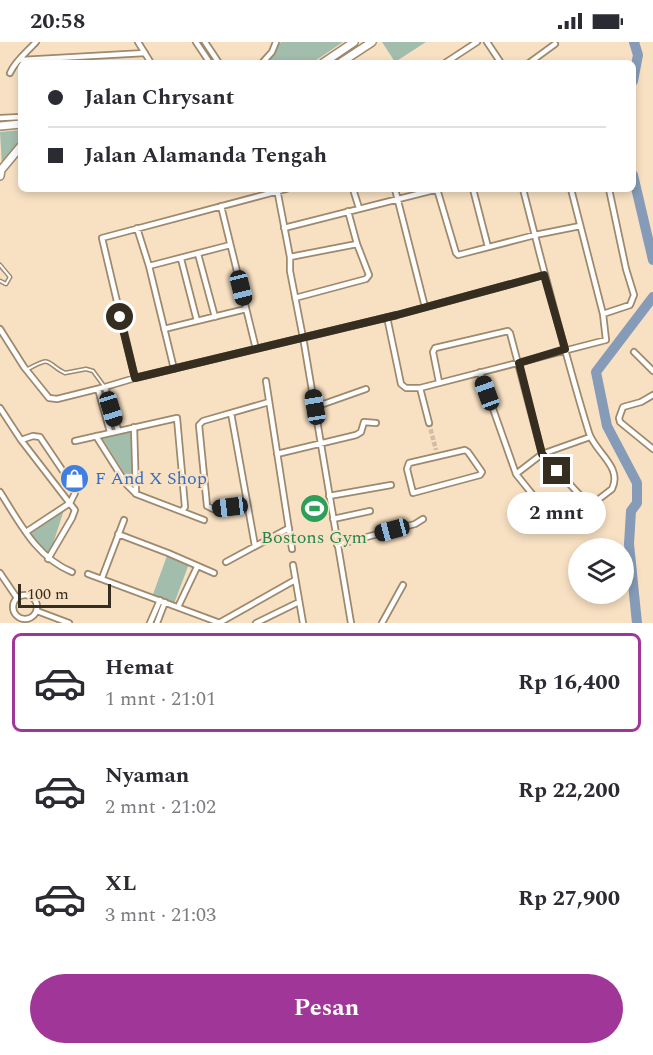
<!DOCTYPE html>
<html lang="id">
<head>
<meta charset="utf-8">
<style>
	body { margin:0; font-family:Spectral,serif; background:#f7f7f7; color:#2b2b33; height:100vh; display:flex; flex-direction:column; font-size:22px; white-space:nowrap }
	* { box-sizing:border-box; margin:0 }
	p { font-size:20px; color:#7c7c81 }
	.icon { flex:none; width:33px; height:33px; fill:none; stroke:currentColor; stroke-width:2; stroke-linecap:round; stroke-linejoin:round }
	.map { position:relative; height:581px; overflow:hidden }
	.sheet { display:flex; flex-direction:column; background:#fff; flex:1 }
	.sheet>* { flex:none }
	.guide { position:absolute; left:18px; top:18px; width:618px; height:132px; border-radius:9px; box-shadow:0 3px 9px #0003; display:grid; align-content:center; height:132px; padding:0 30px; background:#fff }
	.tools { position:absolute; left:568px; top:496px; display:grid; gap:12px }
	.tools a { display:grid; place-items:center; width:66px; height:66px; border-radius:50%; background:#fff; box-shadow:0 3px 9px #0003; font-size:30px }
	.scale { position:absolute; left:18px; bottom:15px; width:93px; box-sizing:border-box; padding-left:6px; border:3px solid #362d21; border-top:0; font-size:16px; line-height:21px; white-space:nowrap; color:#362d21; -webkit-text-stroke:4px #f8e1c3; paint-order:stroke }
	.end { position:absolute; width:27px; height:27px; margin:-14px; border:8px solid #362d21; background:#fff; box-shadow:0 0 0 3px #fff }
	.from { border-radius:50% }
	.bubble { position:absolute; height:42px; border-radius:21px; background:#fff; box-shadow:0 3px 9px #0003; font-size:20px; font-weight:700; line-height:42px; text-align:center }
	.car { position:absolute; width:18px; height:36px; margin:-18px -9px; border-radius:8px; box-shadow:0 0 4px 2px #0007; background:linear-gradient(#222 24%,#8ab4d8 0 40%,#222 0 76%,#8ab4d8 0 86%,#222 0) }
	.guide b { display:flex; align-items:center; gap:21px; height:57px; font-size:22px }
	.guide b+b { border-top:2px solid #e1e1e2 }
	.guide i { width:15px; height:15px; background:#2b2b33 }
	ul { padding:10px 0 0; list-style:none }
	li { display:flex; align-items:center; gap:18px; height:99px; margin:0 12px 9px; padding:0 18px; border:3px solid transparent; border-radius:9px }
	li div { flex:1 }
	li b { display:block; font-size:22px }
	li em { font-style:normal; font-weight:700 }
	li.on { border-color:#a03697 }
	li>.icon { width:54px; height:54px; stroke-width:1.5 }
	.cta { display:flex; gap:12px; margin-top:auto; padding:12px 30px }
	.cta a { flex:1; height:69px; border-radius:36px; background:#a03697; color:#fff; font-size:24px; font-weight:700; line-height:69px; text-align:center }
	.status { display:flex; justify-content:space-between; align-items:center; height:42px; padding:0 30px; background:#fff; direction:ltr }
	.status svg { height:16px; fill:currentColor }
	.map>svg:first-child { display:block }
	.green { fill:#a2bdac }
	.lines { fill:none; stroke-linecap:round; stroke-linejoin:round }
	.river { stroke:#859bb8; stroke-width:10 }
	.minor-tunnel { stroke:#d1bda3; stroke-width:4.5; stroke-dasharray:4.5 2; stroke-linecap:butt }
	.service-casing { stroke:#9e896d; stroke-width:5 }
	.minor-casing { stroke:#9e896d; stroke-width:8 }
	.secondary-casing { stroke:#9e896d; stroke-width:10 }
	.service { stroke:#fff; stroke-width:2 }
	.minor { stroke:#fff; stroke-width:4.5 }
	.secondary { stroke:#fff; stroke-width:7 }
	.route { stroke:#362d21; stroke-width:8 }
	.labels { text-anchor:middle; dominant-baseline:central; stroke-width:4.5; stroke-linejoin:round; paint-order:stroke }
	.shop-label { font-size:18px; fill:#366cbe; stroke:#f8e1c3; text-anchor:start }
	.leisure-label { font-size:18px; fill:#27864d; stroke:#f8e1c3 }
</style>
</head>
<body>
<div class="status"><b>20:58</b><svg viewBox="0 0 49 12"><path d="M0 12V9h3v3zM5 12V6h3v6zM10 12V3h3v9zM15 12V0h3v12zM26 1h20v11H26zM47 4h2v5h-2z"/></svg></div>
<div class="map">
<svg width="653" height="581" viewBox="0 0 653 581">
	<rect width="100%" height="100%" fill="#f8e1c3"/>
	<!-- green -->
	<path class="green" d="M281,0H343L312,21H264Z
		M382,0H426L395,20Z
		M21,88V103L2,125L0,90Z
		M131,389L134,446L102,396Z
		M65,465L48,517L26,490Z
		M168,511L190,519L174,562L152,555Z"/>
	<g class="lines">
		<!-- river -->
		<path class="river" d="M633,39L638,13L634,0
			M633,133L653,218
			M637,581L629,502L631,469L637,461V441L607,384L596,330L653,255"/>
		<!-- minor-tunnel -->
		<path class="minor-tunnel" d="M429,381L436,408"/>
		<defs>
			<path id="service" d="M0,223L10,235L6,242L0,239
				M28,327C54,313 44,321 65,331L86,327L93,329L104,344"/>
			<path id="minor" d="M138,0L151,21
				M196,0L210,21
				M205,0L219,21
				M487,0L501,21
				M21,18L145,11
				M262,21L272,10L276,0
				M445,21L477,0
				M529,21L555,2
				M10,31C15,19 27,10 36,0
				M0,76L21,75
				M277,147L290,215V229L304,301L351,581
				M353,147L359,166
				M395,147L425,265
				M437,147L456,211L458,213L535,193L580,184
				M473,147L488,205
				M221,164L256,307
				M137,186L149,224L174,327
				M284,186L438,147
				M198,212L215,275
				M290,215L357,202
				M181,217L197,279
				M149,224L230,203
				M295,256L366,237L369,233L357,202L348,169
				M603,272L630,263L634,253L626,227L609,147
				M387,275L401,342L406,346H420L606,298L603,272L571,147
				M0,287L24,325L49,356L57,357L105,345L135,336L397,273L544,233
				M164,287L246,267
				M634,310L653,329
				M480,330L516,432L558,484L565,483L612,447C623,425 595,410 589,391C564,310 544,228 523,147
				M135,336L102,196L286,147
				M266,339L292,507
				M439,340L433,310L435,306L508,289L510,291L542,412L589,463
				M105,345L118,388
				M420,346L429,381
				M98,347L110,390
				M653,353L641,360L623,365L619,376L620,380L653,407
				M315,365L366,347
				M0,366L21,398L75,468L72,476L48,517
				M231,371L255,504
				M134,385L136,452
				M96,394L127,443L136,452L204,478
				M21,398L33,394L40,395L69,438L75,451L70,461L26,490
				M75,399L177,376L185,465L182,469
				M465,408L468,410L482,430L480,433L413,451L407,427L409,421Z
				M277,412L356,393L361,390L364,380L376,381
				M516,432L542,412L590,395
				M0,450C20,481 36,515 72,530
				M329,454L391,443
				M247,463L213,467L207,464L199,383L203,379L269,360
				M333,477L370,469
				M118,492L168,511L214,531
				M337,503L415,482L423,477
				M226,520L289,486
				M293,523L303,581
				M0,531L17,556
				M88,532L220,581
				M102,536L124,478
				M13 565a12 12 0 1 1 24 0a12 12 0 1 1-24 0Z
				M178,565L197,525
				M37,569L69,581
				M150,581L160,558
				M157,581L165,560
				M219,581L295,538
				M256,581L299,560
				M382,581L403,543"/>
			<path id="secondary" d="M323,21L354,0
				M340,21L372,0
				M0,84L21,82
				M0,134L1,128L21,104"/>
		</defs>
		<!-- service casing -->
		<use href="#service" class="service-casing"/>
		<!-- minor casing -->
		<use href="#minor" class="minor-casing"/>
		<!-- secondary casing -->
		<use href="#secondary" class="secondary-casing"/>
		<!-- service -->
		<use href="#service" class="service"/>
		<!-- minor -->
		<use href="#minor" class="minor"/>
		<!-- secondary -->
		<use href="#secondary" class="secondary"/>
	</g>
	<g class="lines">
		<!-- route -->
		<path class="route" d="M120,275L135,336L397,273L544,233L565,307L519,321L542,412L557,429"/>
	</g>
	<!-- icons -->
	<defs>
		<symbol id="shop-disc" viewBox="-11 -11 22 22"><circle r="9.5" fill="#3f7fe0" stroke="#f8e1c3"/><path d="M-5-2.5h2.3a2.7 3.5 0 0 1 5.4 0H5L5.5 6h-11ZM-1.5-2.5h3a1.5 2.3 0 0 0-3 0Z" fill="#fff"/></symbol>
		<symbol id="stadium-disc" viewBox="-11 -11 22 22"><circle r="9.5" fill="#2e9e5b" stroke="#f8e1c3"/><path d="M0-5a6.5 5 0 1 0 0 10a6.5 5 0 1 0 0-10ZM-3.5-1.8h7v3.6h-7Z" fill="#fff"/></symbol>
	</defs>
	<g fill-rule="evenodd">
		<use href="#shop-disc" x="58" y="420" width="33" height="33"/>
		<use href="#stadium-disc" x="298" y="450" width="33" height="33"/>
	</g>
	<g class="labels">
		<!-- shop labels -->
		<g class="shop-label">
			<text x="95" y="436">F And X Shop</text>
		</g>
		<!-- leisure labels -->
		<g class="leisure-label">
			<text x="314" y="495">Bostons Gym</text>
		</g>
	</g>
</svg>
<div class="tools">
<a><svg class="icon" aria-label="layers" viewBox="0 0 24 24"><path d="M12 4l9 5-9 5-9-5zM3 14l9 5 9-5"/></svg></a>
</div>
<div class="scale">100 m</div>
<i class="end from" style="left:120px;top:275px"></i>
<i class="end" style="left:557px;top:429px"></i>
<div class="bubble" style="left:507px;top:450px;width:99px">2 mnt</div>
<i class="car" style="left:241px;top:246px;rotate:166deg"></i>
<i class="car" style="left:487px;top:351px;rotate:340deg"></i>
<i class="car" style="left:315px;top:365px;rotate:351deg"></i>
<i class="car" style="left:111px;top:367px;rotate:163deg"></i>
<i class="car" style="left:230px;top:465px;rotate:263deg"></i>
<i class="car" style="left:392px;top:488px;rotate:255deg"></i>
<div class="guide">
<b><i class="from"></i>Jalan Chrysant</b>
<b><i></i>Jalan Alamanda Tengah</b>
</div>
</div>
<section class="sheet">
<ul>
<li class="on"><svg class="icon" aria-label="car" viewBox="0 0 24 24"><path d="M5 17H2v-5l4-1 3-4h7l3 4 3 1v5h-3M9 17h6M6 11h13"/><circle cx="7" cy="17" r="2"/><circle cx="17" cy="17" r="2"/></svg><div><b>Hemat</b><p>1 mnt · 21:01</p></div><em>Rp 16,400</em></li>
<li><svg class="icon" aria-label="car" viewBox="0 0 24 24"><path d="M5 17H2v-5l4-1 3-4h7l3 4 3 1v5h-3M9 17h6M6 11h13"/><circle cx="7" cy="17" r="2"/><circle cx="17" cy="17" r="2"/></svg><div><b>Nyaman</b><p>2 mnt · 21:02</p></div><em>Rp 22,200</em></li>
<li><svg class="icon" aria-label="car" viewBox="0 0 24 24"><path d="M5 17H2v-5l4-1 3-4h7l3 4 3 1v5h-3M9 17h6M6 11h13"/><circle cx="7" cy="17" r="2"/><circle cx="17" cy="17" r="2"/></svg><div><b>XL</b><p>3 mnt · 21:03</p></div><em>Rp 27,900</em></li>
</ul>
<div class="cta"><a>Pesan</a></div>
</section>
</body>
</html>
